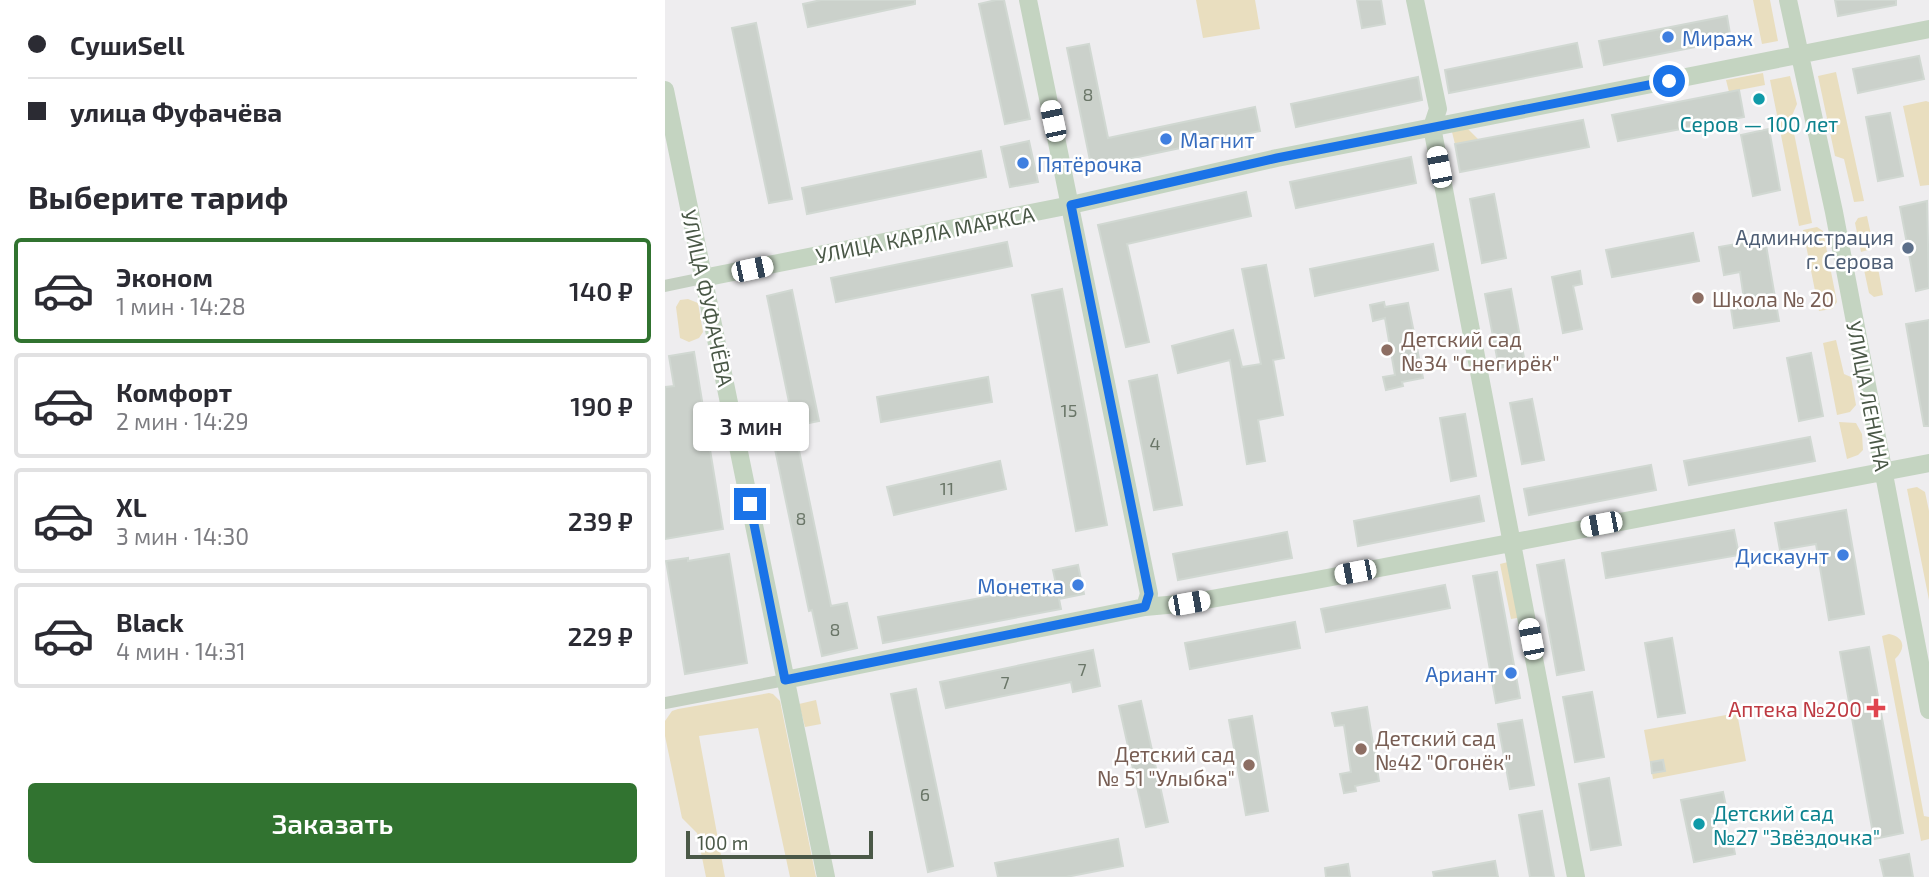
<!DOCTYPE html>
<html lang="ru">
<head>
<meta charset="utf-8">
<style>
	body { margin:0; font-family:"Exo 2",sans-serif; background:#f2f2f3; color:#2b2b33; height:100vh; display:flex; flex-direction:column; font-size:26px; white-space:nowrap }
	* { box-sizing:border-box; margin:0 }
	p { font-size:23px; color:#7c7c81 }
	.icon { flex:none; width:38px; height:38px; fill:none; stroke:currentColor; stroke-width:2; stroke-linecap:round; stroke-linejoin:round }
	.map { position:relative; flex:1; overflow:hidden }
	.details { display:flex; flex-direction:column; background:#fff; width:665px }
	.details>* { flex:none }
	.hud { display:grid; align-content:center; height:154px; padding:0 28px; background:#fff }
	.scale { position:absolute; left:21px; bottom:18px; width:187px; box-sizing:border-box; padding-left:7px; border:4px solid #4a5847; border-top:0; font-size:19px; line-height:24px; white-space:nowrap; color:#4a5847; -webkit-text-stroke:5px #fff; paint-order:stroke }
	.end { position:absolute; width:32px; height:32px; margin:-16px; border:9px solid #1a73e8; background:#fff; box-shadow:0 0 0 4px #fff }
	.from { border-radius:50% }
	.bubble { position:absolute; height:49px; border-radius:7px; background:#fff; box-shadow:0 2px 5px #0004; font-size:23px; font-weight:600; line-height:49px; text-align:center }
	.car { position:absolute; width:21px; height:42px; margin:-21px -10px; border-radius:9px; box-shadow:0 0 5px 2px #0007; background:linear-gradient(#fff 24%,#345 0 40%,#fff 0 76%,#345 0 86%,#fff 0) }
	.hud b { display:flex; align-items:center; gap:24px; height:66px; font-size:26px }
	.hud b+b { border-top:2px solid #e1e1e2 }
	.hud i { width:18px; height:18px; background:#2b2b33 }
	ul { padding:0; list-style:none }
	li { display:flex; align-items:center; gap:21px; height:105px; margin:0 14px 10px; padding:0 14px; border:4px solid #e1e1e2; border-radius:7px }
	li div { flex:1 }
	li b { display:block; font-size:26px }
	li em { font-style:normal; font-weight:600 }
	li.current { border-color:#317330 }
	li>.icon { width:63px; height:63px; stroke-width:1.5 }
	h2 { padding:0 28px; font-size:32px; line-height:84px }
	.button { display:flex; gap:14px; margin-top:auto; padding:14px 28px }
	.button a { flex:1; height:80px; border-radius:7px; background:#317330; color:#fff; font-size:28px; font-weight:600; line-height:80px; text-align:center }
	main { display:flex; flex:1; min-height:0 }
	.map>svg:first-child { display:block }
	.green { fill:#e9debf }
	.building { fill:#cbd1cb; stroke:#d1d8d2; stroke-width:2 }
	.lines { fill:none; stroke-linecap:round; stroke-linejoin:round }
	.street { stroke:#c4d0c1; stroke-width:12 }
	.secondary { stroke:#c4d4c1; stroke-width:18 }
	.route { stroke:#1a73e8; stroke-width:9 }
	.shop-dot { fill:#3f7fe0; stroke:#fff; stroke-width:2.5 }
	.culture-dot { fill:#0f9aa8; stroke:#fff; stroke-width:2.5 }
	.service-dot { fill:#5c6f8a; stroke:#fff; stroke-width:2.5 }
	.education-dot { fill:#8d6e63; stroke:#fff; stroke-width:2.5 }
	.health-dot { fill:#e0444e; stroke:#fff; stroke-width:2.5 }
	.labels { text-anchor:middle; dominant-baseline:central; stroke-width:5; stroke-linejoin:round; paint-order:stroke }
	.number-label { font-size:18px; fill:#6a7668 }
	.shop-label { font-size:21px; fill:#366cbe; stroke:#fff; text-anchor:start }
	.culture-label { font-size:21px; fill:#0d838f; stroke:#fff }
	.street-label { font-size:21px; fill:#4a5847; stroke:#fff }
	.service-label { font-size:21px; fill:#4e5e75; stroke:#fff; text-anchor:end }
	.education-label { font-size:21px; fill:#785e54; stroke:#fff; text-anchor:start }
	.health-label { font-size:21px; fill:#be3a42; stroke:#fff; text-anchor:end }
</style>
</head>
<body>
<main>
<section class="details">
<div class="hud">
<b><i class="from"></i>СушиSell</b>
<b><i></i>улица Фуфачёва</b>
</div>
<h2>Выберите тариф</h2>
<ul>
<li class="current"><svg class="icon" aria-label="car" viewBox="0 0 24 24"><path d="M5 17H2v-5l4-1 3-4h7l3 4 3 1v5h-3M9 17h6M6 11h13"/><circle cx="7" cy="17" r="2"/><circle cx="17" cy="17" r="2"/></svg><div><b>Эконом</b><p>1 мин · 14:28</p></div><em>140 ₽</em></li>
<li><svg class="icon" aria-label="car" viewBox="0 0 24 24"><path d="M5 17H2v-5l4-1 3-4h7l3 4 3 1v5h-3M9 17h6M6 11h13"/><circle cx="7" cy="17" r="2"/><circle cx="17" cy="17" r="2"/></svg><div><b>Комфорт</b><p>2 мин · 14:29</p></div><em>190 ₽</em></li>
<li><svg class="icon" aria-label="car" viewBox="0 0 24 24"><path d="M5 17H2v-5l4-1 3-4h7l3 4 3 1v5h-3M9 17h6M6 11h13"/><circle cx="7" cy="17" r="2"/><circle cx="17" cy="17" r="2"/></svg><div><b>XL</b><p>3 мин · 14:30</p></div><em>239 ₽</em></li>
<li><svg class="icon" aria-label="car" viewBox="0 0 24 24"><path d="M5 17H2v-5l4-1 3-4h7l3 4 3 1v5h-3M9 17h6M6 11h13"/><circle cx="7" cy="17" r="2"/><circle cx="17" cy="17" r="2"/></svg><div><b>Black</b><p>4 мин · 14:31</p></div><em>229 ₽</em></li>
</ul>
<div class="button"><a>Заказать</a></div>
</section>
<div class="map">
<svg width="1264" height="877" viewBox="0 0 1264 877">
	<rect width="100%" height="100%" fill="#eeedef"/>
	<!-- green -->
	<path class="green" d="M531,0H590L595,29L538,38Z
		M1088,0H1105L1113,41L1097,44Z
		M1171,72L1199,201L1189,202L1179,159L1170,156L1153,76Z
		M1098,73L1100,85L1064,92L1061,80Z
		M1125,76L1132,104L1126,118L1147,223L1134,226L1105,80Z
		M1261,101L1264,102V185L1255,186L1238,106Z
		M803,129L814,140L790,144L787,132Z
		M1202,216L1208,244L1203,250L1196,252L1190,223L1193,218Z
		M1152,227L1158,231L1172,302L1167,309L1154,311L1138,230Z
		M1205,263L1213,268L1218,295L1209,297L1204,293L1198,265Z
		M23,299L33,303L38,332L34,338L24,342L15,338L11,307L15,300Z
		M1171,340L1179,374L1186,377L1191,405L1185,412L1172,415L1158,343Z
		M1174,422L1191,423L1197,434L1198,450L1193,455L1182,459Z
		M1252,487L1260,492L1264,511V600L1242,489Z
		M847,561L858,617L846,619L835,564Z
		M1224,634C1240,637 1241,649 1230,659L1259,816L1264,817V839L1256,841L1217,636Z
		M104,693L108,694L115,701L151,877H125L93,728L34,736L60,877H41L32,833L17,818L0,736V721L7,711L13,709Z
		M151,700L156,724L140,727L134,704Z
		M1072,713L1081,761L988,779L979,730Z"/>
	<!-- building -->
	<path class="building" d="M156,0H250V4L143,27L138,4Z
		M331,0H339L365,119L340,124L314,4Z
		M692,0H716L720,24L697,28Z
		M1170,0H1231V5L1173,16Z
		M1062,16L1066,40L939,65L934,41Z
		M91,23L127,199L104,203L67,28Z
		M912,43L917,67L784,93L780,70Z
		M424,44L443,138L590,107L595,131L459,160L460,163L427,170L402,48Z
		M1254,56L1259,79L1193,93L1188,69Z
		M753,77L757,100L631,127L626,104Z
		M1074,90L1079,117L953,141L947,115Z
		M1225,113L1238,176L1213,181L1201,117Z
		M918,120L924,147L795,172L790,144Z
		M1104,129L1115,190L1088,196L1076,135Z
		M364,141L373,182L345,187L336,147Z
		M316,151L321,177L142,214L137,188Z
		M746,157L751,183L631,208L625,182Z
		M581,192L586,216L462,244L484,342L461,347L433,225Z
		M829,194L841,258L817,263L805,199Z
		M1262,201L1264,288L1251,291L1235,207Z
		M1028,233L1034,261L947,277L941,250Z
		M1100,239L1114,321L1069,328L1065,302L1079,299L1075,272L1059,275L1054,247Z
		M342,242L347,266L171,302L166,278Z
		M768,244L773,270L650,296L645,269Z
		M601,265L619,358L608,360L618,415L593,420L600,461L582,464L565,360L513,373L507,346L568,330L577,367L596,364L577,269Z
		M915,271L917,284L908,286L917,329L898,333L887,277Z
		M397,289L442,525L411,531L367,295Z
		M846,289L860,363L834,368L820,294Z
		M127,290L154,421L129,426L102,296Z
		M719,302L720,307L743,303L758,378L737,382L738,386L721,390L718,377L730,375L720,318L708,321L705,305Z
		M1264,320V426H1259L1241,324Z
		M29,352L58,529L0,539V387L9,386L4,356Z
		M1146,353L1158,416L1134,421L1122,358Z
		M492,375L517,505L489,510L464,381Z
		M323,377L327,402L216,422L212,397Z
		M867,399L879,460L857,464L845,403Z
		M800,414L811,476L786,481L775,418Z
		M129,426L166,606L182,603L192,648L157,656L147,610L144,611L106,430Z
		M1145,437L1150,461L1024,485L1019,461Z
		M335,461L341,489L229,515L222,487Z
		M986,465L991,490L864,515L859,489Z
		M814,496L819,521L693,546L689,521Z
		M1181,510L1199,614L1164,620L1151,544L1115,550L1110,523Z
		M1069,530L1074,555L941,578L937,553Z
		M622,532L627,558L513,580L508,554Z
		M64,554L82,663L20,674L1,561L23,558V561Z
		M899,560L919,670L892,675L872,565Z
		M413,565L419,594L394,599L396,609L218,643L213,617L391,584L388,570Z
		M832,572L855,698L831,703L808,576Z
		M780,585L785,608L661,632L656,609Z
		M630,622L635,648L525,669L520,643Z
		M1007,638L1020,713L993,717L980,643Z
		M1204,647L1238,833L1209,839L1175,652Z
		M428,650L435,686L408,692L406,682L281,708L275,682Z
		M251,689L288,866L263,872L226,694Z
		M927,692L939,757L910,762L898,697Z
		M476,701L503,822L481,827L454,706Z
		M702,707L714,781L690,786L691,791L679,793L675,774L686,772L679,725L670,726L667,713Z
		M587,716L603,811L581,815L564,720Z
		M857,720L869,785L845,789L833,724Z
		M998,760L1000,771L987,773L986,762Z
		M944,778L956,845L926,850L914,784Z
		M1058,792L1062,811L1046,814L1050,838L1066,834L1070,854L1029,862L1016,800Z
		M877,811L889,877H865L854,815Z
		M453,839L458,866L401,877H333L330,863Z
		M1244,854L1248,877H1219L1215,860Z
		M830,861L833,877H769L768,872Z
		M683,864L685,877H661L660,868Z"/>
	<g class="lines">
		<!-- street -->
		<path class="street" d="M0,286L38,278
			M0,703L120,680"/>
		<!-- secondary -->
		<path class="secondary" d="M363,0L484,594L480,607
			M750,0L773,109L767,127L911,877
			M1123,0L1169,212L1264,710
			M0,90L161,877
			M38,278L406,205L612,158L1264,29
			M120,680L480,607L524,603L641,582L1264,463"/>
	</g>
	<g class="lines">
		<!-- route -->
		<path class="route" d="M85,504L120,680L480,607L484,594L406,205L612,158L1004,81"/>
	</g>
	<!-- markers -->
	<g class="shop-dot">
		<circle cx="1003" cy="37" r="7"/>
		<circle cx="501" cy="139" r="7"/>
		<circle cx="358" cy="163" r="7"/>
		<circle cx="1178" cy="555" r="7"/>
		<circle cx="413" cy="585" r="7"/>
		<circle cx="846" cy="673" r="7"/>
	</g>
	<g class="culture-dot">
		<circle cx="1094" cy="99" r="7"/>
		<circle cx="1034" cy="824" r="7"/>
	</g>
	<circle class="service-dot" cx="1243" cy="248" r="7"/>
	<g class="education-dot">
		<circle cx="1033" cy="298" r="7"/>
		<circle cx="722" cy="350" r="7"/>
		<circle cx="696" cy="749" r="7"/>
		<circle cx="584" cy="765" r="7"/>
	</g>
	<path class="health-dot" d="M1207.5 697.5h7v7h7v7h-7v7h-7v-7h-7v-7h7z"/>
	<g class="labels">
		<!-- number labels -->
		<g class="number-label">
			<text x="423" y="94">8</text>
			<text x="404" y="410">15</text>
			<text x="490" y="443">4</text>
			<text x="282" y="488">11</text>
			<text x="136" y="518">8</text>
			<text x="170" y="629">8</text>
			<text x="417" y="669">7</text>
			<text x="340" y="682">7</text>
			<text x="260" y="794">6</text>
		</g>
		<!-- shop labels -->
		<g class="shop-label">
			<text x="1017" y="37">Мираж</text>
			<text x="515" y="139">Магнит</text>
			<text x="372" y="163">Пятёрочка</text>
			<text x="1164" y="555" text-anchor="end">Дискаунт</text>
			<text x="399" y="585" text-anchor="end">Монетка</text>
			<text x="832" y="673" text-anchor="end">Ариант</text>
		</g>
		<!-- culture labels -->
		<g class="culture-label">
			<text x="1094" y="123">Серов — 100 лет</text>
			<text x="1048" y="812" text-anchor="start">Детский сад<tspan x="1048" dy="24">№27 "Звёздочка"</tspan></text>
		</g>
		<!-- street labels -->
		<g class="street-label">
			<text transform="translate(260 234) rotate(-11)">УЛИЦА КАРЛА МАРКСА</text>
			<text transform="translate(43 298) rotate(78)">УЛИЦА ФУФАЧЁВА</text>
			<text transform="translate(1204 396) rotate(79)">УЛИЦА ЛЕНИНА</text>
		</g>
		<!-- service labels -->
		<g class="service-label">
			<text x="1229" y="236">Администрация<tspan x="1229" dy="24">г. Серова</tspan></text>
		</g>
		<!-- education labels -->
		<g class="education-label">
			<text x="1047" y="298">Школа № 20</text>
			<text x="736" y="338">Детский сад<tspan x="736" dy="24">№34 "Снегирёк"</tspan></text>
			<text x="710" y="737">Детский сад<tspan x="710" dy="24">№42 "Огонёк"</tspan></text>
			<text x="570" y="753" text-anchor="end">Детский сад<tspan x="570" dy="24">№ 51 "Улыбка"</tspan></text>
		</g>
		<!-- health labels -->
		<g class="health-label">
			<text x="1197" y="708">Аптека №200</text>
		</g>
	</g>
</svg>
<div class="scale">100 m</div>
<i class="end from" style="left:1004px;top:81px"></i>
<i class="end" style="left:85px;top:504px"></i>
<div class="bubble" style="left:28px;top:402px;width:116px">3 мин</div>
<i class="car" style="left:388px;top:121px;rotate:348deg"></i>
<i class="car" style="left:774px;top:167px;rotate:349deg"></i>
<i class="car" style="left:87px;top:269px;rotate:78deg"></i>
<i class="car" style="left:936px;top:524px;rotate:259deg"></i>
<i class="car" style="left:690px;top:572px;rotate:259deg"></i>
<i class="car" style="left:524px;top:603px;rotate:80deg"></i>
<i class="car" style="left:866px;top:639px;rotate:349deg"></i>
</div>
</main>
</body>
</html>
